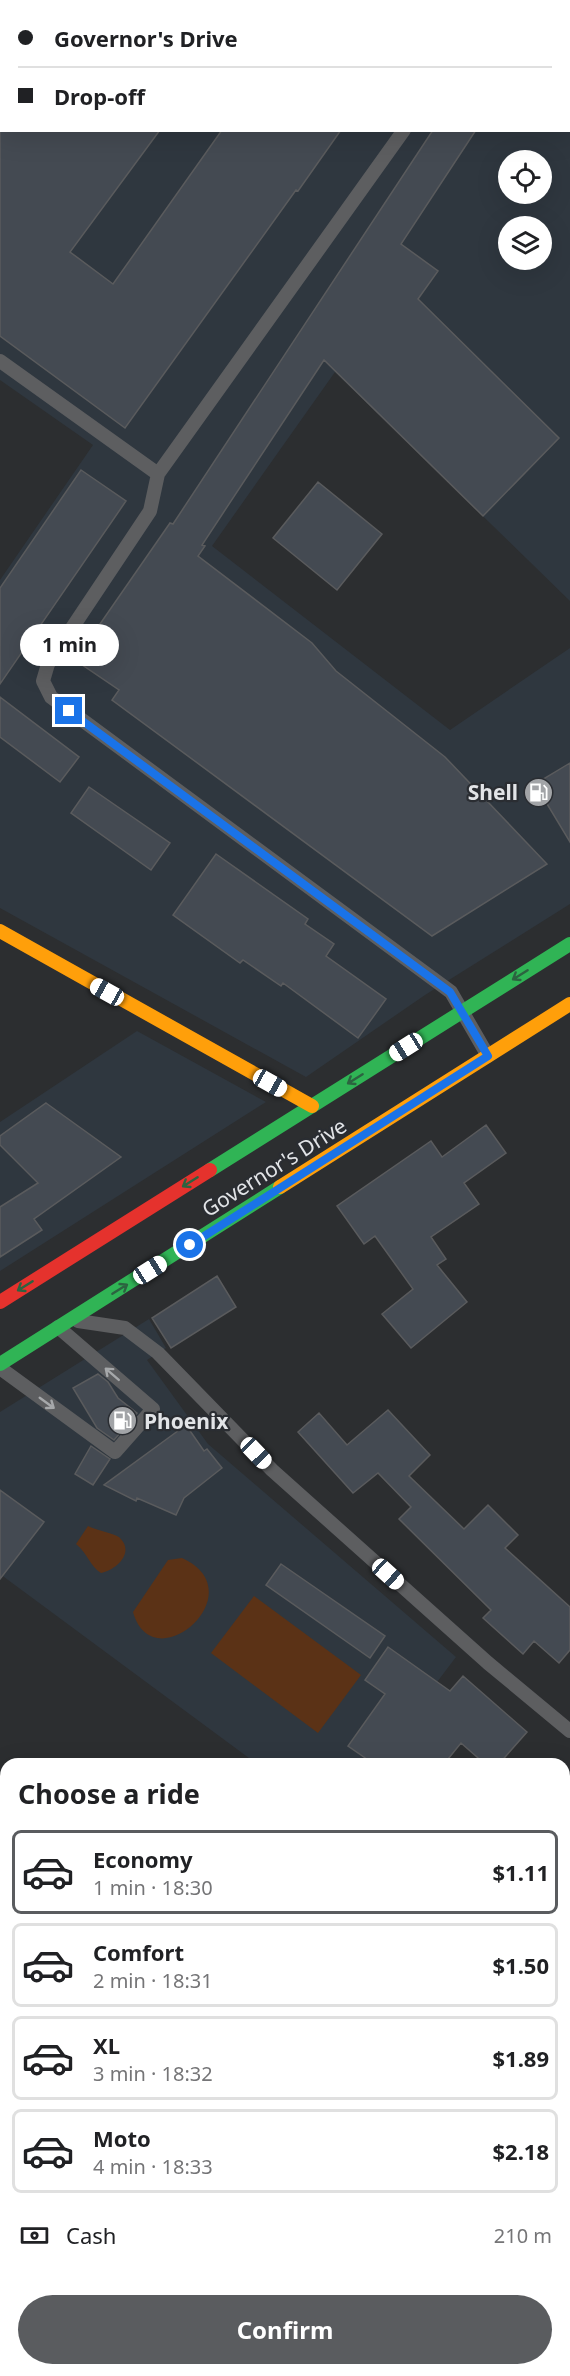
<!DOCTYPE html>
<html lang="en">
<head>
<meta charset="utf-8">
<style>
	body { margin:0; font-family:"Noto Sans",sans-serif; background:#f2f2f2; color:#202124; height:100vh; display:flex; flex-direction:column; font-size:22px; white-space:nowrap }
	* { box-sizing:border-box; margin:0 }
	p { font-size:20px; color:#757577 }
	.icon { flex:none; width:33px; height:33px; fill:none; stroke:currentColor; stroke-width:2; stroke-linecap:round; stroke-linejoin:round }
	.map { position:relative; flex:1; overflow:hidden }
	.side { position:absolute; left:0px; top:1758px; width:570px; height:618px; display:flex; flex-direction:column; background:#fff; border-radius:18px 18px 0 0; box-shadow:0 6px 24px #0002 }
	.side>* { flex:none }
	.hud { position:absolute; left:0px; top:0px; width:570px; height:132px; box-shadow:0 6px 24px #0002; display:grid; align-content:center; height:132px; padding:0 18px; background:#fff }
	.fabs { position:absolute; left:498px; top:150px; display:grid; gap:12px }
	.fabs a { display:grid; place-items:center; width:54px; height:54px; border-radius:50%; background:#fff; box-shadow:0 6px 24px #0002; font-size:30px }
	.end { position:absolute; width:27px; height:27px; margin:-14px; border:8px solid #1a73e8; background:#fff; box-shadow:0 0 0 3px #fff }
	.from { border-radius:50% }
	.bubble { position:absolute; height:42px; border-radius:21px; background:#fff; box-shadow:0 6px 24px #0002; font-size:20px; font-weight:700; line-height:42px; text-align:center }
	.car { position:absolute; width:18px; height:36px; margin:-18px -9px; border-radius:8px; box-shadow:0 0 4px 2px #0007; background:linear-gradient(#fff 24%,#345 0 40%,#fff 0 76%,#345 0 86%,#fff 0) }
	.hud b { display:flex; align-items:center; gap:21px; height:57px; font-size:22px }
	.hud b+b { border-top:2px solid #e0e0e0 }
	.hud i { width:15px; height:15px; background:#202124 }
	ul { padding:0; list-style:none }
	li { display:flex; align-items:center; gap:18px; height:84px; margin:0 12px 9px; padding:0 6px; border:3px solid #e0e0e0; border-radius:9px }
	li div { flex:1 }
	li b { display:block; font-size:22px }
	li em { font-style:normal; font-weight:700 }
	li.selected { border-color:#5a5c5f }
	li>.icon { width:54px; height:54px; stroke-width:1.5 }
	h2 { padding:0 18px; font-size:27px; line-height:72px }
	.pay { display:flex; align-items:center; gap:15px; height:66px; padding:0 18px; font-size:22px }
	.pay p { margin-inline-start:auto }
	.action { display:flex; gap:12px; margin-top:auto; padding:12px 18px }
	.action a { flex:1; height:69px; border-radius:36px; background:#5a5c5f; color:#fff; font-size:24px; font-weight:700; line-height:69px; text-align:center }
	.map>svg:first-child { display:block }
	.built { fill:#2f373f; fill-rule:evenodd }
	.water { fill:#5b3216 }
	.building { fill:#444a52; stroke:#5a5b5d; stroke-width:1.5 }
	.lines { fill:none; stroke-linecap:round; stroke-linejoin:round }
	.lane { stroke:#5d5e60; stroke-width:14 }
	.street { stroke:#5d5e60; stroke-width:28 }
	.fast { stroke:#30b455; stroke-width:14 }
	.slow { stroke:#ff9f0a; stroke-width:14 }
	.jam { stroke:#e5322d; stroke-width:14 }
	.oneway { stroke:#2c6340 }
	.oneway2 { stroke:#a6a8aa }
	.route { stroke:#1a73e8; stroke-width:8 }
	.labels { text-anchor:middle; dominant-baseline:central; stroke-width:4.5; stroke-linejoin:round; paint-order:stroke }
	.poi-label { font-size:21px; font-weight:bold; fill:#e2e4e7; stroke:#2a2d32; text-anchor:end }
	.street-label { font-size:21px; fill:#e2e4e7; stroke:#2a2d32 }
</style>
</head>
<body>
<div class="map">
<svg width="570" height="2376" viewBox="0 0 570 2376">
	<rect width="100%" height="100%" fill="#2c2e30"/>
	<!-- built -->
	<path class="built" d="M0,0H570V601L335,372L212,546L450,730L570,648V904L425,995L306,1077L0,908V580L93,445L0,380ZM2,2H568V130H2ZM508,160H542V194H508ZM508,226H542V260H508Z
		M137,1031L266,1102L0,1271V1122Z
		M149,1319L166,1348L147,1360L208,1444L456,1657L375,1764H257L0,1574V1412Z
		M564,2103L570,2111V2376H0V2326L6,2317V2370H564Z"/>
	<!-- water -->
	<path class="water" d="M88,1526C95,1530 117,1534 120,1538C135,1553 116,1570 101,1573C90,1566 88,1554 76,1544Z
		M182,1558C257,1592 153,1683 133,1612L168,1560Z
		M254,1596L361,1675L318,1733L211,1653Z"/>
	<!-- building -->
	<path class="building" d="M0,130H160L70,252L113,284L222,130H341L298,191L296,190L125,428L0,336Z
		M433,130H476L401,244L438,271L418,299L559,438L483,516L324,360L202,545L205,546L198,556L312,643L336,671L445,757L547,864L432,936L112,700L119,690L75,660L170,523L173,524Z
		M81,470L126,501L0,684V588Z
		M318,482L382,534L337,590L273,538Z
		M0,697L79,757L60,782L0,737Z
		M570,763V842L535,784Z
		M89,787L170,843L151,870L71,813Z
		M216,854L308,919L305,924L334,944L326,956L386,999L358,1038L283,983L281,986L243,960L240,963L173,915Z
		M46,1103L121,1157L34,1219L42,1230L0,1257V1207L38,1183L0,1145V1136Z
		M486,1125L506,1153L464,1183L479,1204L431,1237L446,1259L437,1265L467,1302L411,1348L382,1314L413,1289L375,1236L364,1244L337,1206L431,1141L442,1157Z
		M217,1276L236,1307L171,1348L152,1318Z
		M98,1374L108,1382L118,1398L137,1413L114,1440L97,1428L73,1388Z
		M388,1410L430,1455L409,1476L464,1529L488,1505L518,1535L505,1548L570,1607V1650L559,1663L534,1641L523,1654L483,1618L491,1610L399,1519L411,1507L378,1473L353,1493L298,1432L319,1413L347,1445Z
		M186,1425L204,1451L207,1449L222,1468L184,1498L176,1515L137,1498L136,1501L104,1485Z
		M91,1446L110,1459L93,1485L75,1474Z
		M0,1490L44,1522L0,1579Z
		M281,1564L385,1636L370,1658L266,1585Z
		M388,1647L450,1691L463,1676L527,1732L499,1764H485L461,1743L444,1764H374L348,1746L385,1694L365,1680Z"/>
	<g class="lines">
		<!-- lane -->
		<path class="lane" d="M483,2L484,0
			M568,68L570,65
			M568,89L570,90
			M404,130L158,474L150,511L48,664L43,681L51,697L451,992L488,1056
			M0,361L158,474
			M78,1321L125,1328L158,1353L272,1470L488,1663L570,1731
			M0,1368L115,1452L153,1409L58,1327
			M10,2376L14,2370"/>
		<!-- street -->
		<path class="street" d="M0,1891L6,1901
			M328,2370L336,2376"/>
		<!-- fast -->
		<path class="fast" d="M210,1170L570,944
			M0,1364L280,1187"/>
		<!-- slow -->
		<path class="slow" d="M0,931L312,1106
			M280,1187L570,1004"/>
		<!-- jam -->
		<path class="jam" d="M0,1302L210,1170"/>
	</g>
	<!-- one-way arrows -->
	<defs><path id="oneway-shaft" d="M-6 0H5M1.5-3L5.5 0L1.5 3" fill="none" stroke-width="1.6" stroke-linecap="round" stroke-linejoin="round" transform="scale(1.5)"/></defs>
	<g class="oneway">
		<use href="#oneway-shaft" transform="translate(520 975) rotate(148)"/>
		<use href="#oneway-shaft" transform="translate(355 1079) rotate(148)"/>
		<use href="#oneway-shaft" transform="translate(190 1182) rotate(148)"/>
		<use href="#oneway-shaft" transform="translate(25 1286) rotate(148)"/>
		<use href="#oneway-shaft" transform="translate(120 1289) rotate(-32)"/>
	</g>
	<g class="oneway2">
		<use href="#oneway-shaft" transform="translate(112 1374) rotate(-139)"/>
		<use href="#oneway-shaft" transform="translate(47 1403) rotate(36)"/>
	</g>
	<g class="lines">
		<!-- route -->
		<path class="route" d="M69,711L450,992L488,1056L190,1245"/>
	</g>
	<!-- icons -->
	<defs>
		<symbol id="fuel-disc" viewBox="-11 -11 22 22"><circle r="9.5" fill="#a2a4a7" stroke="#2a2d32"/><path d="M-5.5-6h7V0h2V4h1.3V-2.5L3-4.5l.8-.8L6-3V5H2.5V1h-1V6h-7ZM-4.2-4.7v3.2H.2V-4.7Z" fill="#fff"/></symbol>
	</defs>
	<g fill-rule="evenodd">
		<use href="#fuel-disc" x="522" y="776" width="33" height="33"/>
		<use href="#fuel-disc" x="106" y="1404" width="33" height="33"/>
	</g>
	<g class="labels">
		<!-- poi labels -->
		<g class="poi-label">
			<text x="518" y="792">Shell</text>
			<text x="144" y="1421" text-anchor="start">Phoenix</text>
		</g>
		<!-- street labels -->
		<g class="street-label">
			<text transform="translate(274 1167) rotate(-32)">Governor's Drive</text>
		</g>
	</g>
</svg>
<div class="fabs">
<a><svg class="icon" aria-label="locate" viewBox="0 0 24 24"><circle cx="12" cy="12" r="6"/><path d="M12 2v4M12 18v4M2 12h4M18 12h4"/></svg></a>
<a><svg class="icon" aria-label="layers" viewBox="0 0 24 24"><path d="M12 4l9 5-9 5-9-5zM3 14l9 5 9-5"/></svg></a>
</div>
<i class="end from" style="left:190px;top:1245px"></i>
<i class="end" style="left:69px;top:711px"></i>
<div class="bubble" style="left:20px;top:624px;width:99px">1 min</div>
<i class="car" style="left:107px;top:992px;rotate:299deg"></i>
<i class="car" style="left:406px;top:1047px;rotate:238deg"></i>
<i class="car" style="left:270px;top:1083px;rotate:119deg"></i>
<i class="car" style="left:150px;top:1270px;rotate:58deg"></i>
<i class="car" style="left:256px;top:1453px;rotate:136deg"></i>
<i class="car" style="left:388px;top:1574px;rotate:132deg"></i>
<div class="hud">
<b><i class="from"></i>Governor's Drive</b>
<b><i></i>Drop-off</b>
</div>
<section class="side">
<h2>Choose a ride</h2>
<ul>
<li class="selected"><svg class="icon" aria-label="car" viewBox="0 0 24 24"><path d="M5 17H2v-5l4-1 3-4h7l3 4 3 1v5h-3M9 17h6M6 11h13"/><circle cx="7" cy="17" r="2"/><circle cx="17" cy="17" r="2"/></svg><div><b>Economy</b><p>1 min · 18:30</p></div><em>$1.11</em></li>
<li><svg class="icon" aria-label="car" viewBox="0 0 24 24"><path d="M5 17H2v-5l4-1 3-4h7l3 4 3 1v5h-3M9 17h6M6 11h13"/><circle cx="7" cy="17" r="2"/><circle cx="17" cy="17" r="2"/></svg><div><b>Comfort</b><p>2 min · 18:31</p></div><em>$1.50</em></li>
<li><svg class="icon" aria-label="car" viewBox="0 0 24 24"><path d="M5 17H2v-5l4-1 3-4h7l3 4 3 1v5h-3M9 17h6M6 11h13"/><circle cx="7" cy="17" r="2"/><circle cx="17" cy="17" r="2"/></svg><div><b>XL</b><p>3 min · 18:32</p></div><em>$1.89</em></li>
<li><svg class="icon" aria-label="car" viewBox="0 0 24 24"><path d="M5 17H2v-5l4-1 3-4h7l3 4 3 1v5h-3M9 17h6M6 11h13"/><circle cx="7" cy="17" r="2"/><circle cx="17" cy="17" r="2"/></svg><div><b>Moto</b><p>4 min · 18:33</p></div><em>$2.18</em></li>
</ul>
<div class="pay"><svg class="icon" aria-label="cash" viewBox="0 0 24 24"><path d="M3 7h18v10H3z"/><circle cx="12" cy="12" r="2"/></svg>Cash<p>210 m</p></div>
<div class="action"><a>Confirm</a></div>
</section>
</div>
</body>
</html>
